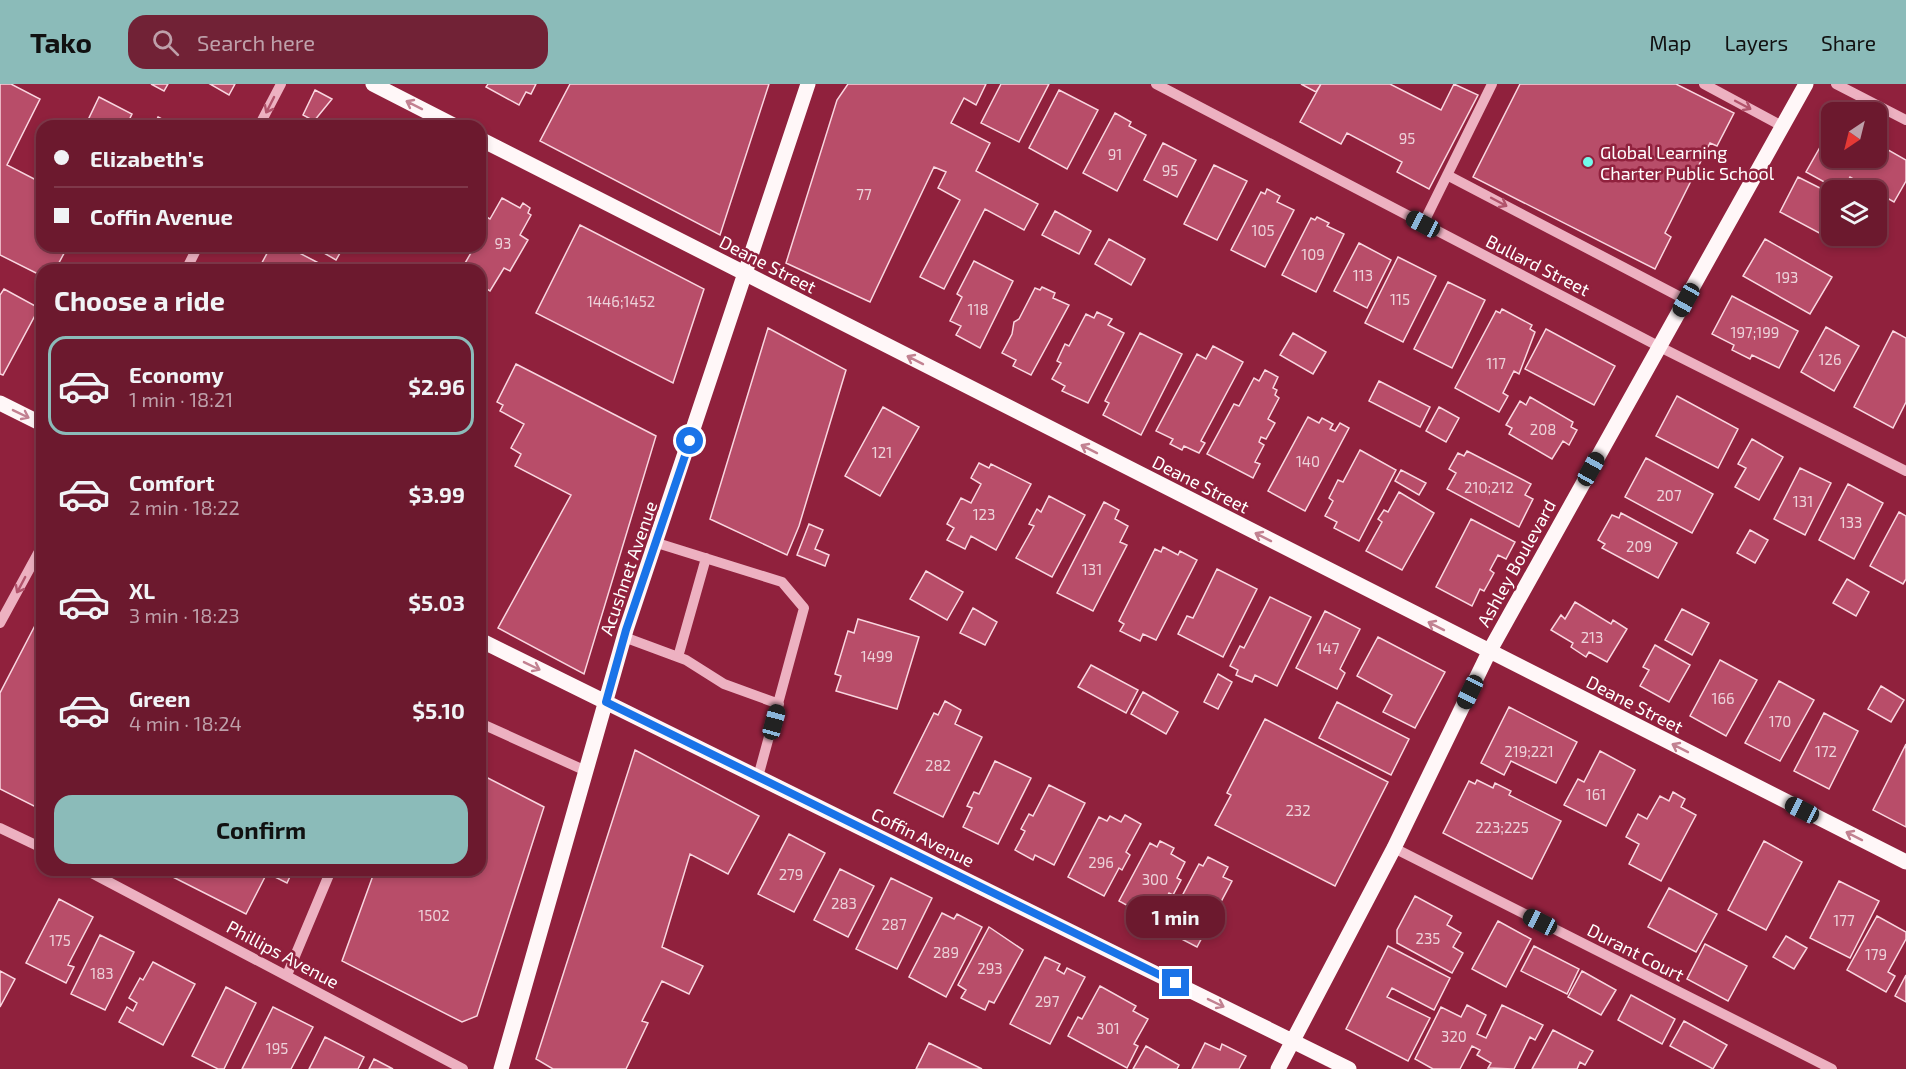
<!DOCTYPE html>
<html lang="en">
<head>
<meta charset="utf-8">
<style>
	body { margin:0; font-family:"Exo 2",sans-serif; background:#712236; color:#f1f3f6; height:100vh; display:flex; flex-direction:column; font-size:22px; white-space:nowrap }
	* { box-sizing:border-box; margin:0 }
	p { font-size:20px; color:#bea0aa }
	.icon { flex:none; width:33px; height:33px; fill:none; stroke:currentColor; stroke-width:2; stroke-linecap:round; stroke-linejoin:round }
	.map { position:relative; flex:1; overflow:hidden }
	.sheet { position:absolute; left:36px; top:180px; width:450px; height:612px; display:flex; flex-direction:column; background:#6c192e; border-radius:18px; box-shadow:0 3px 9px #0003,0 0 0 2px #7f384a }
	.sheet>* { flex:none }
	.hud { position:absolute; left:36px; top:36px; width:450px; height:132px; border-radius:18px; box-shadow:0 3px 9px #0003,0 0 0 2px #7f384a; display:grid; align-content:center; height:132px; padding:0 18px; background:#6c192e }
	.needle { width:39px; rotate:215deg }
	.tools { position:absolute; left:1821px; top:18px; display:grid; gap:12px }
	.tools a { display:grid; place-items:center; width:66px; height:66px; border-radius:12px; background:#6c192e; box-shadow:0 3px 9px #0003,0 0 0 2px #7f384a; font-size:30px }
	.end { position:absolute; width:27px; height:27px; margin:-14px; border:8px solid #1a73e8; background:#fff; box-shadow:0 0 0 3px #fff }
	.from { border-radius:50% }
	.bubble { position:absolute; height:42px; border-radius:18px; background:#6c192e; box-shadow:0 3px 9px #0003,0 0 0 2px #7f384a; font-size:20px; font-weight:700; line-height:42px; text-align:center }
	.car { position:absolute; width:18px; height:36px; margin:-18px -9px; border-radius:8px; box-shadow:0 0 4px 2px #0007; background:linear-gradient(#222 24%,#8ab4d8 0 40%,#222 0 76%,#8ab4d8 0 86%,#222 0) }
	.hud b { display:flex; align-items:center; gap:21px; height:57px; font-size:22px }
	.hud b+b { border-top:2px solid #7f384a }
	.hud i { width:15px; height:15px; background:#f1f3f6 }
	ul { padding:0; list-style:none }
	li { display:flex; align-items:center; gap:18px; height:99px; margin:0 12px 9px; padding:0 6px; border:3px solid transparent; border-radius:18px }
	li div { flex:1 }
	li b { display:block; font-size:22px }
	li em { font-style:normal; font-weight:700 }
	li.active { border-color:#8bbbb9 }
	li>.icon { width:54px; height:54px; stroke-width:1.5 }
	h2 { padding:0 18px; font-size:27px; line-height:72px }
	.primary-button { display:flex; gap:12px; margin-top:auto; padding:12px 18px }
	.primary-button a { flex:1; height:69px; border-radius:18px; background:#8bbbb9; color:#111; font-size:24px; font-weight:700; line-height:69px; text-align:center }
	header { display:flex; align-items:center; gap:36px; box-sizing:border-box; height:84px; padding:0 30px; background:#8bbbb9; color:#111 }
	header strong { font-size:28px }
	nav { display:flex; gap:33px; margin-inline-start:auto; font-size:21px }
	.search { width:420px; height:54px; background:#712236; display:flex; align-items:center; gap:15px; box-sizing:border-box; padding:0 21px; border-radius:18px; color:#bea0aa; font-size:22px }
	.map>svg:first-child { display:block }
	.building { fill:#b84d69; stroke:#f9d6e0; stroke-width:1.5 }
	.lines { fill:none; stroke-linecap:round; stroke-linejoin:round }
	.minor { stroke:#edb1c1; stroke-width:10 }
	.major { stroke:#fff7f8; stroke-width:15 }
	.oneway { stroke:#b1536b }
	.oneway2 { stroke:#c28191 }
	.route { stroke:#1a73e8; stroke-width:8 }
	.poi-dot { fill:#72faeb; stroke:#90213d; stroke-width:2 }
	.labels { text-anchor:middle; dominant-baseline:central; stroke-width:5; stroke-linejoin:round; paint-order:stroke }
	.number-label { font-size:15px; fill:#edd2da }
	.poi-label { font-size:18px; fill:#fff; stroke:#90213d; text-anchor:start }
	.street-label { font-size:18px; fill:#fff; stroke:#90213d }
</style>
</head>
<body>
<header>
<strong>Tako</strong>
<div class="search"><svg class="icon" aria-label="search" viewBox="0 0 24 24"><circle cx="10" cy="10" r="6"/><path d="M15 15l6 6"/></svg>Search here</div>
<nav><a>Map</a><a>Layers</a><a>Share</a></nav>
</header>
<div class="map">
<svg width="1906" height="985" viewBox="0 0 1906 985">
	<rect width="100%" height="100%" fill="#90213d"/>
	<!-- building -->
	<path class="building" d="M0,0H11L40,15L7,81L42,99V162H68L55,186H42V192L0,171Z
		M151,0H168L164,7Z
		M210,0H235L229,11Z
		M488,0H536L531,10L526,8L519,21L486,3Z
		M570,0H769L720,151L540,57Z
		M848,0H986L976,21L964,14L951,39L990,59L976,87L1038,120L1024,146L985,125L944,205L920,193L960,116L938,104L946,88L934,83L870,218L786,179L837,16Z
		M1001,0H1049L1019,58L981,39Z
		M1301,0H1321L1316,8Z
		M1321,0H1390L1441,26L1454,0L1478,11L1429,105L1397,88L1402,78L1347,49L1341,60L1300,38Z
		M1520,0H1676L1734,29L1717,62L1710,59L1665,149L1671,153L1655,185L1473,93Z
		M315,6L332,15L314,37L303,31Z
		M1059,6L1098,26L1067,85L1029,64Z
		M99,13L132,30L126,42H100L88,36Z
		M1115,29L1131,38L1129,42L1146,51L1117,107L1083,89Z
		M158,33L175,42H154Z
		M1832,42V74H1876V59L1906,76V97L1894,118L1850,93L1843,106H1839L1806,88Z
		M1163,59L1196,76L1177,113L1144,96Z
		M1214,81L1247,97L1217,156L1184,140Z
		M1798,93L1832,110V152H1842L1838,159L1780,128Z
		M1267,105L1280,112L1277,118L1294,126L1265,183L1231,166L1261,108L1265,110Z
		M502,114L520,124L523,119L530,124L528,129L531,131L520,151L528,156L510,187L504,184L490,207L480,201V186H461L475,162H480V136L483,131L490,135Z
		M1055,127L1091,147L1079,170L1042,151Z
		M1317,133L1329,139L1327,142L1344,150L1316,208L1282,191L1311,134L1315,136Z
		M580,141L704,205L673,299L536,229Z
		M1109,155L1145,175L1131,201L1095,180Z
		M1765,155L1832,193L1810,230L1743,192Z
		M1359,159L1391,176L1367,224L1334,207Z
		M271,162H286L332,186H258Z
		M312,162H344L336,176Z
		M1398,173L1436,192L1403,258L1365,239Z
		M974,177L1013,197L980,264L956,251L961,242L950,237L962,213L957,210Z
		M1448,198L1485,216L1452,284L1414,265Z
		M1042,203L1055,209L1053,214L1069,221L1031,291L1013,282L1016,276L1002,269L1012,250L1014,238L1019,235L1035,204L1040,206Z
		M4,205L39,224L3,291L0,290V211Z
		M1732,212L1798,247L1779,284L1752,271L1750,275L1732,266L1734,261L1712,250Z
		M1502,225L1532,241L1530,245L1535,248L1519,290L1514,287L1503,309L1508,312L1499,328L1455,304L1496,227L1500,229Z
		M1097,228L1112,235L1108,241L1124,249L1088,319L1062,307L1065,302L1052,295L1061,279L1057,277L1065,260L1069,262L1086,230L1094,234Z
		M1826,243L1859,262L1834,307L1801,288Z
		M768,244L846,286L799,442L787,471L710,435Z
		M1546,245L1615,282L1594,321L1525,285Z
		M1893,247L1906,254V318L1893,344L1854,323Z
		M1140,249L1182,270L1141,351L1103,331L1109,319L1105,317Z
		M1293,249L1326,268L1313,290L1280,271Z
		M1213,262L1243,278L1201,357L1205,359L1199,369L1184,362L1182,366L1170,360L1173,355L1156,347L1197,270L1206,275Z
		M516,280L656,352L584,590L498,544L571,411L515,382L521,370L511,364L524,340L500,327L503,321L497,318Z
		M1265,286L1278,293L1273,304L1277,306L1275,311L1279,314L1268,335L1275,339L1266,355L1261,353L1259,358L1264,361L1255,378L1260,380L1253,394L1207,370L1234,320L1239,322L1254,294L1259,297Z
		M1379,297L1430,323L1420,343L1369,317Z
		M1677,312L1738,345L1718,384L1656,352Z
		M1530,313L1573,338L1571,343L1577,346L1569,361L1563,357L1552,375L1509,350L1512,344L1506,341L1520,317L1526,321Z
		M883,323L919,343L880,412L845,392Z
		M1439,323L1459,334L1446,358L1426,347Z
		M1308,333L1319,339L1322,334L1333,340L1330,345L1335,347L1340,339L1349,344L1305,427L1268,407Z
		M1752,355L1783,373L1759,416L1735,403L1746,384L1738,380Z
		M1360,366L1396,386L1359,457L1334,444L1337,438L1325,432L1333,417L1329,414L1338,396L1343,398Z
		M1467,367L1531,400L1525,411L1533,415L1519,443L1447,405L1456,389L1449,385L1458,369L1464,372Z
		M1646,374L1713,410L1692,449L1625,413Z
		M979,379L989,384L991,380L1031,400L996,466L971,452L965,465L947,456L954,444L947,440L961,414L971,419L981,400L971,394Z
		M1800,384L1831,399L1805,451L1774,435Z
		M1401,386L1426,399L1419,411L1395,397Z
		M1848,400L1883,419L1854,475L1819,456Z
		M1399,408L1434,429L1402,486L1366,467L1382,438L1378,435L1384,426L1388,428Z
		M1049,412L1085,431L1052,493L1016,474L1034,442L1029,440L1037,425L1041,428Z
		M1104,418L1119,426L1115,435L1128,442L1120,458L1127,461L1093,527L1057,509Z
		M1899,428L1906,432V495L1903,500L1870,482Z
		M1621,429L1677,459L1658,494L1602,464L1605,460L1598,456L1612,431L1619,434Z
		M1471,435L1515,458L1506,475L1498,471L1490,486L1494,489L1484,507L1480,505L1472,522L1436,503Z
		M809,440L823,446L815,465L829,471L825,482L797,471Z
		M1750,446L1768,456L1755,479L1737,469Z
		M1163,463L1178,471L1180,467L1197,476L1156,556L1143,550L1140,557L1120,547L1124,540L1119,537L1155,465L1161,468Z
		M1217,485L1257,505L1223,573L1178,550L1187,532L1193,534Z
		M926,487L963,508L947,536L910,515Z
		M1847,495L1869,508L1856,532L1833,519Z
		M1270,513L1311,533L1277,602L1255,591L1252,598L1236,591L1238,586L1230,582L1240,562L1244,564Z
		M1575,518L1611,540L1613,536L1627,545L1607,578L1589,568L1586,573L1571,563L1573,559L1551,546L1561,531L1565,535Z
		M973,524L997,538L985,561L960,549Z
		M1682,525L1709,539L1692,571L1665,556Z
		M1325,527L1360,545L1340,585L1345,589L1337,605L1296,584Z
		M42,528V726L0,705V609Z
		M858,535L919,553L897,625L836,607L841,592L835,590L848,547L854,549Z
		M1378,553L1445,588L1415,644L1383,628L1392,611L1357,592Z
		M1655,561L1690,581L1669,618L1640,602L1649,586L1643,583Z
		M1720,576L1757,596L1726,652L1690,632Z
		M1091,581L1138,606L1126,629L1078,603Z
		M1218,590L1232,598L1218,625L1204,618Z
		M1779,597L1814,616L1780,677L1745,659Z
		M1881,602L1904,616L1891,638L1868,625Z
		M1143,608L1178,628L1166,650L1131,630Z
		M945,617L961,626L955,640L982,653L943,733L894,709L934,629L938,631Z
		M1337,618L1409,655L1391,691L1319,654Z
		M1509,623L1577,658L1556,699L1511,677L1504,691L1481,679Z
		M1824,629L1858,647L1829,705L1794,687Z
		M1265,635L1388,698L1335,802L1215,741L1231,711L1227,709Z
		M1906,660V743L1873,726Z
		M635,666L759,732L728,790L690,770L662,863L703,882L689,910L662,897L642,937L648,939L626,985H553L536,975Z
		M1600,667L1635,686L1606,742L1564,721L1578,695L1584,698Z
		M995,677L1031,694L998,760L963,743L972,724L967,722L974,708L979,710Z
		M480,690L544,723L477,932L462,938L342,877L375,786H480Z
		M1477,696L1493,704L1495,699L1511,707L1509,711L1561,737L1532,795L1443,749L1469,697L1475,700Z
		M1049,701L1085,719L1054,781L1035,771L1033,776L1015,766L1025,747L1021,745L1029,730L1033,732Z
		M1673,708L1685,715L1681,723L1696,731L1661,797L1629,780L1639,760L1626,753L1638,730L1647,735L1660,712L1669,717Z
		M1125,731L1141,740L1126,768L1130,771L1122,786L1119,784L1104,812L1068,793L1099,733L1107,737L1110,732L1121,738Z
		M789,750L825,769L794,828L758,810Z
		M1160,757L1174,764L1171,770L1185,778L1177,794L1181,796L1173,811L1169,809L1157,831L1143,824L1141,829L1119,817L1150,759L1157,763Z
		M1764,757L1802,778L1766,846L1728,826Z
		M1208,773L1228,783L1223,793L1232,797L1197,863L1164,846L1199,780L1203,782Z
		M840,785L874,802L848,853L814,836Z
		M159,786H293L287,799L267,789L246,830Z
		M891,794L932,814L897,885L856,865Z
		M1839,797L1879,817L1850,874L1810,854Z
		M1669,804L1717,830L1696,868L1648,843Z
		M1415,812L1452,832L1447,841L1461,849L1453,863L1463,869L1452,889L1397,859V846Z
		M59,815L93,833L68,881L74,883L66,899L26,879Z
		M942,829L954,835L957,830L982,843L946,913L909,893Z
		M1877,832L1906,848V855L1888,888L1895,892L1886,908L1847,886Z
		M1498,837L1531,855L1506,903L1472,885Z
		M989,843L1023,866L994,919L989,917L985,926L961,914L966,906L958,901Z
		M100,851L134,868L105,926L71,910Z
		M1786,852L1807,864L1794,885L1773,873Z
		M1705,860L1747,882L1728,917L1687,895Z
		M1388,862L1450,894L1434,926L1392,904L1387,913L1430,934L1408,977L1346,945Z
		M1534,862L1579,885L1567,910L1521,887Z
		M1045,873L1060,880L1057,886L1064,890L1067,884L1085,893L1050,960L1010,940Z
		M153,878L195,900L163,961L119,938L127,923L133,927L137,919L129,914L140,894L143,896Z
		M0,887L15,895L0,923Z
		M1582,887L1616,906L1601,931L1568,913Z
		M1906,891V918L1895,912Z
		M1100,902L1136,922L1133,927L1148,935L1134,960L1138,962L1127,984L1068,952L1078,933L1082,935Z
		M226,903L256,919L224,985H218L192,972Z
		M1631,911L1675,935L1662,960L1618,936Z
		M1467,921L1486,931L1477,950L1486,954L1502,921L1543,941L1535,956L1530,953L1514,985L1488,984L1491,979L1477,971L1480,966L1472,962L1460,985H1433L1415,975L1441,923L1461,933Z
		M273,923L313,943L291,985H242Z
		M1684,937L1727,961L1713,985L1670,962Z
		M1553,946L1593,967L1585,981L1580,978L1577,985H1532Z
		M325,953L364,973L358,985H309Z
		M929,959L982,985H916Z
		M1205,959L1220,966L1222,960L1246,972L1239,985H1192Z
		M1146,962L1179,981L1177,985H1133Z
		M374,975L393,985H369Z"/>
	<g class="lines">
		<!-- minor -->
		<path class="minor" d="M1156,0L1660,263L1906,387
			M1704,0L1782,42
			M1836,0L1906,36
			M259,42L281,0
			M1447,91L1686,216
			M1423,140L1492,0
			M186,186L198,162
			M657,459L782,498L804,524L758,693
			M0,539L42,462
			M624,553L686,576L724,600L779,620
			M678,573L706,474
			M480,639L586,687
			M0,744L42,764
			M1394,764L1832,985
			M86,786L463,985
			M287,891L331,786"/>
		<!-- major -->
		<path class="major" d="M373,0L455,42
			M480,55L1906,778
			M0,319L42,340
			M480,556L1349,985
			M501,985L626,546L808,0
			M1278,985L1394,764L1489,568L1806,0"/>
	</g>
	<!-- one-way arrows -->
	<defs><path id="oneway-shaft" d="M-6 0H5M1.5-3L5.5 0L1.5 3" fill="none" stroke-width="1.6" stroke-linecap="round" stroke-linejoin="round" transform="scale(1.5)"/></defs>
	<g class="oneway">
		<use href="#oneway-shaft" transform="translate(270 21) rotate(117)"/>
		<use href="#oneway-shaft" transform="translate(1743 21) rotate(28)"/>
		<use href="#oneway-shaft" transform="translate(1499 118) rotate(28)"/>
		<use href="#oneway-shaft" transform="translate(21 501) rotate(118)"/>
	</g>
	<g class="oneway2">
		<use href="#oneway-shaft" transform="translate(414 21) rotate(-153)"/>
		<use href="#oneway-shaft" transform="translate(915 276) rotate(-153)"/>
		<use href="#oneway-shaft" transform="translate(21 330) rotate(26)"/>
		<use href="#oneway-shaft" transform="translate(1089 365) rotate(-153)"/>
		<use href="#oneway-shaft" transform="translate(1263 453) rotate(-153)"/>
		<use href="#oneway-shaft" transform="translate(1436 542) rotate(-153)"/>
		<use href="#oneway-shaft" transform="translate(532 582) rotate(26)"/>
		<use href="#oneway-shaft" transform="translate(1680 664) rotate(-153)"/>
		<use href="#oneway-shaft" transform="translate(1854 752) rotate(-153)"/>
		<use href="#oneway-shaft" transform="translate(1216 919) rotate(26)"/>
	</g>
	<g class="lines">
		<!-- route -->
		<path class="route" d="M690,357L626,546L606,618L1176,899"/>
	</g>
	<!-- markers -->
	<circle class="poi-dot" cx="1588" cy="78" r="6"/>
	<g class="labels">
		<!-- number labels -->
		<g class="number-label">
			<text x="1407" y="54">95</text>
			<text x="1115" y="70">91</text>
			<text x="1170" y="86">95</text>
			<text x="864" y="110">77</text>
			<text x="1263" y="146">105</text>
			<text x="503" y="159">93</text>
			<text x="1313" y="170">109</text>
			<text x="1363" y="191">113</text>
			<text x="1787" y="193">193</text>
			<text x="1400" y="215">115</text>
			<text x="621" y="217">1446;1452</text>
			<text x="978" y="225">118</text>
			<text x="1755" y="248">197;199</text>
			<text x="1830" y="275">126</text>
			<text x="1496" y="279">117</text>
			<text x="1543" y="345">208</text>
			<text x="882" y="368">121</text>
			<text x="1308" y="377">140</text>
			<text x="1489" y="403">210;212</text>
			<text x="1669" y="411">207</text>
			<text x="1803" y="417">131</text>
			<text x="984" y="430">123</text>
			<text x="1851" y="438">133</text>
			<text x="1639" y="462">209</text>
			<text x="1092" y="485">131</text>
			<text x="1592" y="553">213</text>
			<text x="1328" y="564">147</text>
			<text x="877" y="572">1499</text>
			<text x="1723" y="614">166</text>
			<text x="1780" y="637">170</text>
			<text x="1529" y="667">219;221</text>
			<text x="1826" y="667">172</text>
			<text x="938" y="681">282</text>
			<text x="1596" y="710">161</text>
			<text x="1298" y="726">232</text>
			<text x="1502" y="743">223;225</text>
			<text x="1101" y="778">296</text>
			<text x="791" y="790">279</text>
			<text x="1155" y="795">300</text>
			<text x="844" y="819">283</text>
			<text x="434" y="831">1502</text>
			<text x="1844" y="836">177</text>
			<text x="894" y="840">287</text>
			<text x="1428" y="854">235</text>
			<text x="60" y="856">175</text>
			<text x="946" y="868">289</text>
			<text x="1876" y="870">179</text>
			<text x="990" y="884">293</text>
			<text x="102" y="889">183</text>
			<text x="1047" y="917">297</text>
			<text x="1108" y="944">301</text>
			<text x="1454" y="952">320</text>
			<text x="277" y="964">195</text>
		</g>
		<!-- poi labels -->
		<g class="poi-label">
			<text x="1600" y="68">Global Learning<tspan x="1600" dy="21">Charter Public School</tspan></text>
		</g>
		<!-- street labels -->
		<g class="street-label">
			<text transform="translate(768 180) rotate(27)">Deane Street</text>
			<text transform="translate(1538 181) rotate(27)">Bullard Street</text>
			<text transform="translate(1201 400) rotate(27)">Deane Street</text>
			<text transform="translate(1516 479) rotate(-61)">Ashley Boulevard</text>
			<text transform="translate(628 484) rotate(-71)">Acushnet Avenue</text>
			<text transform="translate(1635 620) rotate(27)">Deane Street</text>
			<text transform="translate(923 753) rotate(26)">Coffin Avenue</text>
			<text transform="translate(1636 868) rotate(27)">Durant Court</text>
			<text transform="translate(283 870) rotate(28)">Phillips Avenue</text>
		</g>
	</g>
</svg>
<div class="tools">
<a><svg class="needle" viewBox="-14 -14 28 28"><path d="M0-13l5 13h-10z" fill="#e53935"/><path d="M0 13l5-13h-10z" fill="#bea0aa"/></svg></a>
<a><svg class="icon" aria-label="layers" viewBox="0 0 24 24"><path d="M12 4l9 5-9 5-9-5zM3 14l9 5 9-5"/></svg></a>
</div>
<i class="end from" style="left:690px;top:357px"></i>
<i class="end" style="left:1176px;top:899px"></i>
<div class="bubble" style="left:1126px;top:812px;width:99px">1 min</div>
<i class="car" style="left:1423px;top:140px;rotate:298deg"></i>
<i class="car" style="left:1686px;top:216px;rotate:209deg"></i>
<i class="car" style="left:1591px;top:385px;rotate:29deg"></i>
<i class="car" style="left:1470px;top:608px;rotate:206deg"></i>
<i class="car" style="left:774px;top:638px;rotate:15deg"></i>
<i class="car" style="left:1802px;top:726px;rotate:297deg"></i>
<i class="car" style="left:1540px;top:838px;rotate:297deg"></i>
<div class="hud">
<b><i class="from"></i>Elizabeth's</b>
<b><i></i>Coffin Avenue</b>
</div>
<section class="sheet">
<h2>Choose a ride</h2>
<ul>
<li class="active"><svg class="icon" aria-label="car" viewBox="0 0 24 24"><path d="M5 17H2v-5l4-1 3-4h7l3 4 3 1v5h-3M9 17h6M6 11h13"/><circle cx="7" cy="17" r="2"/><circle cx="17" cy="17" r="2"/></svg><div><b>Economy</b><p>1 min · 18:21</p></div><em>$2.96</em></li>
<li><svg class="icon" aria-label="car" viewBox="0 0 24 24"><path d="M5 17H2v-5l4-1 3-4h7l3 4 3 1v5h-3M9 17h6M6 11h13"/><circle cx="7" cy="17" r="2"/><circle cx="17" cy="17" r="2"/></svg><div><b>Comfort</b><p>2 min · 18:22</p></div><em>$3.99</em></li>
<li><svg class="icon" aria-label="car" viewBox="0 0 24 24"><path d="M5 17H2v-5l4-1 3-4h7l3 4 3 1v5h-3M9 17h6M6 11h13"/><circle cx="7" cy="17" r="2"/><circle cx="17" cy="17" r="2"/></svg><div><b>XL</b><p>3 min · 18:23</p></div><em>$5.03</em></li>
<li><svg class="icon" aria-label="car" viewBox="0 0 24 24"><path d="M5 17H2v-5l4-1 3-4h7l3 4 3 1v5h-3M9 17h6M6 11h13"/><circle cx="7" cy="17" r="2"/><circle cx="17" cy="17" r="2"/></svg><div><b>Green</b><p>4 min · 18:24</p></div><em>$5.10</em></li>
</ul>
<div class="primary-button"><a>Confirm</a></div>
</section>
</div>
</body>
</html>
